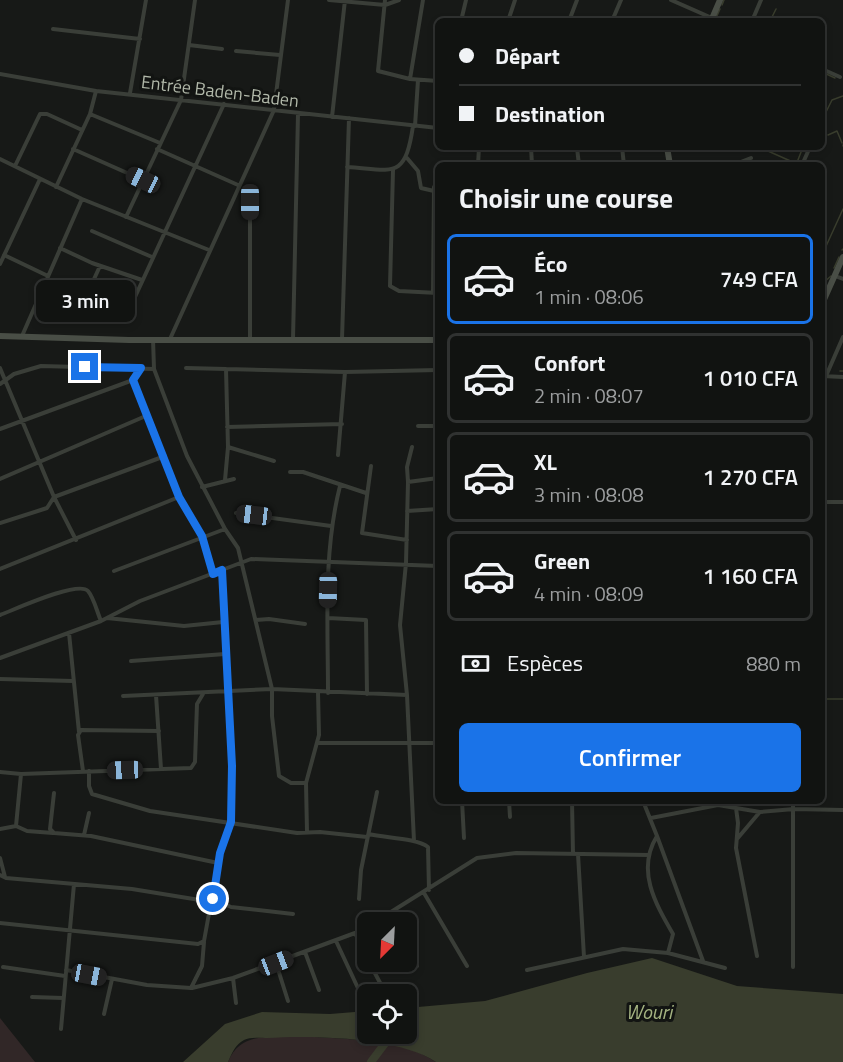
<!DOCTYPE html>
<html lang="fr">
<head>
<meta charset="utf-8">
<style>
	body { margin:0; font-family:"Titillium Web",sans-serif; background:#1e201f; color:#f1f3f6; height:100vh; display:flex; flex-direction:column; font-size:22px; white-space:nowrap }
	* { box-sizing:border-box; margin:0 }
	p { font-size:20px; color:#9c9e9f }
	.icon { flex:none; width:33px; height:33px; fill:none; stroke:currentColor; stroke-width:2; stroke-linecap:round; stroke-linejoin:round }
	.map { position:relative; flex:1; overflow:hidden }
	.drawer { position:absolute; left:435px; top:162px; width:390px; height:642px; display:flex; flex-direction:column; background:#111311; border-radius:9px; box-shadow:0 3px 9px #0003,0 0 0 2px #303231 }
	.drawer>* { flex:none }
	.banner { position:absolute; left:435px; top:18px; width:390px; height:132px; border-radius:9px; box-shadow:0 3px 9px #0003,0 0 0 2px #303231; display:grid; align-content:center; height:132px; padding:0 24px; background:#111311 }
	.needle { width:39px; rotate:204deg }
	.buttons { position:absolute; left:357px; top:912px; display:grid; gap:12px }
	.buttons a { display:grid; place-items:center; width:60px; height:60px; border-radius:9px; background:#111311; box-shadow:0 3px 9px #0003,0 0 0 2px #303231; font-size:30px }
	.end { position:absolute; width:27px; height:27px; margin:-14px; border:8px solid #1a73e8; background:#fff; box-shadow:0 0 0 3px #fff }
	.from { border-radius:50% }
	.bubble { position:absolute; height:42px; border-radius:9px; background:#111311; box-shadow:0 3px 9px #0003,0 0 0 2px #303231; font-size:20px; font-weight:600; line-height:42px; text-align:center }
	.car { position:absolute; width:18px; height:36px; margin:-18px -9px; border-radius:8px; box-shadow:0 0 4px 2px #0007; background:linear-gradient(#222 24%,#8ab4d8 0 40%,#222 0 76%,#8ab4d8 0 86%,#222 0) }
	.banner b { display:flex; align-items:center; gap:21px; height:57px; font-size:22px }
	.banner b+b { border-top:2px solid #303231 }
	.banner i { width:15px; height:15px; background:#f1f3f6 }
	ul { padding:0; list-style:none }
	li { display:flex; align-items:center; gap:18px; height:90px; margin:0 12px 9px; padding:0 12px; border:3px solid #303231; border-radius:9px }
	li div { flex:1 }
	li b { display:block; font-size:22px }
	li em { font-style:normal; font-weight:600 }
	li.current { border-color:#1a73e8 }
	li>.icon { width:54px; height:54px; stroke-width:1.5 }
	h2 { padding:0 24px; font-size:27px; line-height:72px }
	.pay { display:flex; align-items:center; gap:15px; height:66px; padding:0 24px; font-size:22px }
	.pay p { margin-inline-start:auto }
	.primary-button { display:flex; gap:12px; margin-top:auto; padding:12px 24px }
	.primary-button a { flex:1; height:69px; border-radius:9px; background:#1a73e8; color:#fff; font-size:24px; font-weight:600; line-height:69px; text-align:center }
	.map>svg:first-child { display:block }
	.green { fill:#312727 }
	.water { fill:#393d2d }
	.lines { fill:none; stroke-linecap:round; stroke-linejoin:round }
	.stream { stroke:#393d2d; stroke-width:1.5 }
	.river { stroke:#393d2d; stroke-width:8 }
	.street { stroke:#3a3e38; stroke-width:4 }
	.secondary { stroke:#494e46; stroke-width:6 }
	.route { stroke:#1a73e8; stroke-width:8 }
	.labels { text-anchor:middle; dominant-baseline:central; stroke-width:6; stroke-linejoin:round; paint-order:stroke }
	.street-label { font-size:18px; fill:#b1b8a9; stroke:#121412 }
	.water-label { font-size:20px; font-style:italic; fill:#a4b381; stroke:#121412 }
</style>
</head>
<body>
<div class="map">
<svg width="843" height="1062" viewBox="0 0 843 1062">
	<rect width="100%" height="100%" fill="#171917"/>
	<!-- green -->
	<path class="green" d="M0,1018L35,1062H36H0Z
		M303,1036C344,1040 400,1037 436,1062H228C241,1030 272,1038 303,1036Z"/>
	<!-- water -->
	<path class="water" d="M652,958L737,986L843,994V1062H436C400,1037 311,1035 267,1038C261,1038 250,1037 244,1040C235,1045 232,1053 228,1062H183L225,1024L262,1012L330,1014L367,1011L368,1034H406L407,1008L485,1001L587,973Z"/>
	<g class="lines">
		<!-- stream -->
		<path class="stream" d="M722,5L724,0
			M716,18L720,9
			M770,21L776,9
			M822,32L823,30
			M822,72L835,78
			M825,114L832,100L843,96
			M828,135L837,131L842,143
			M843,145V146
			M759,147L795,163
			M723,165L728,163
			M796,165L803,147
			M842,250L843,249
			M822,255L843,209
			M834,268L839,257
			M822,284L831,276
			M840,371H843
			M822,699H843"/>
		<!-- river -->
		<path class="river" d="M371,1062L392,1034"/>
		<!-- street -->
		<path class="street" d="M329,0L385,5L399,0
			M385,0L378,71L410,79L438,81
			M671,0L712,18
			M461,21L466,0
			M508,21L515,0
			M569,21L577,0
			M612,21L621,0
			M752,21L761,0
			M53,29L140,39
			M189,45L222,49
			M236,51L280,55
			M822,69L840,77
			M0,74L96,91L438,128
			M410,79L423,0
			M130,93L146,0
			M90,114L160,143
			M332,117L345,0
			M415,126L418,80
			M531,147L532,165
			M551,147L599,150L667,147
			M622,147L624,165
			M577,148L579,165
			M73,149L143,180
			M157,149L238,185
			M407,158L418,171L421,188L434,191
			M0,159L82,199L209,250
			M478,165L479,147
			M733,165L751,158
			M802,165L810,147
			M15,166L40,114H47L82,130
			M347,167C394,170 405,180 413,126
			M393,170L390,286L399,291L438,293
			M56,187L90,114L96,91
			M126,217L181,100L195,0
			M92,231L152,257
			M60,248L92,263L142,280
			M4,255L48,276
			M0,264L40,179
			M835,276L843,279
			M433,293L434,187
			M84,301L100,266
			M129,310L224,104
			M22,336L82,199
			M153,339L154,369L187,456L225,529
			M170,339L274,110L288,0
			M250,339V202
			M293,339L298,114
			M342,339L349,118
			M0,368L54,497L76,540
			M186,368L345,372L438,370
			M822,376L843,377
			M826,376L843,337
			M0,384L14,374L41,366L154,369
			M148,415L179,497L203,536L213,574
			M418,426H438
			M227,427L342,424
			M0,429L133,380L141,369
			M228,447L274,461
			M338,455L345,372
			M371,466L362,533L407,540
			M290,472H303L366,493
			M0,479L148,415L133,380
			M225,480L228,447L226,369
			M408,482L407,467L412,447
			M202,487L234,479
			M822,502H843
			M407,511L438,509
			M236,513L331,526
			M0,523L47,508L54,497L165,456
			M0,569L179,497
			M114,571L225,529L238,548L272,689L123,696
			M0,615C14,610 78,580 88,591C94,598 97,612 101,621
			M107,618L184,626L223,622
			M328,618L366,620L367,694
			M256,620L269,619L305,624
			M69,633L79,732
			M0,658L101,621L140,601L251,559L438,566
			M131,661L225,654
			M0,679L73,681
			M328,693C328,624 323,553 340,486
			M156,695L161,769
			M318,743H438
			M83,771L78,735L81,730L159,731
			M89,771V786L92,794L150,811L297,833L320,832L367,837
			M0,772L21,774L191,768L195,762L197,704L203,694
			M306,783H291L279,776L272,716V689L407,695
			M54,793L50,829L54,833L91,836L218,863
			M462,801L464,838
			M509,801L510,817
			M572,801L573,854
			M643,801L657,836C636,870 655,903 673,934L668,953
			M736,808L760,812L794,809L843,810
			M651,818L718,805L736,808L738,823L736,848L757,956
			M16,826L27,831L53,833
			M0,829L16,826L21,774
			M307,832L306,783L319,735L318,692
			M369,834C385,838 416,838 428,847L429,890
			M84,835L89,813
			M657,836L703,961
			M737,839L759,813
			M414,841L407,695L400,625L406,563L408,482L438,478
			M578,854L584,957
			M0,858L5,877
			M0,875L6,878L132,889L212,902
			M424,893L467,966
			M213,899L231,907L293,914
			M359,899L361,870L377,792
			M389,915L394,922
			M375,922L477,858L516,853L649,855
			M0,923L198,944L204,941L220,853L231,822L232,766L222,570
			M368,927L355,933L368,958
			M336,941L364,1001
			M406,941L417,966
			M305,952L319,990
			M369,962L386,994
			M276,963L288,1001
			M3,967L65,976
			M793,967V801
			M66,970L147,985L191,988L202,966L204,942
			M527,970L623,949L668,953L725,968
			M233,978L236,1003
			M192,988L233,978L355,933
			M32,997L63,998
			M104,1014L112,979
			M61,1029L74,884"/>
		<!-- secondary -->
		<path class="secondary" d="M711,21L720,0
			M667,147L670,165
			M822,304L843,257
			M0,336L129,340H438"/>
	</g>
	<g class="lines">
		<!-- route -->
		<path class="route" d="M85,367L141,368L133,380L179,497L202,536L213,574L222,570L232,766L231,822L220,853L213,899"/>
	</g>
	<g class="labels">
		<!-- street labels -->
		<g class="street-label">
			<text transform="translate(220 91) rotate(7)">Entrée Baden-Baden</text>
		</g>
		<!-- water labels -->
		<g class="water-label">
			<text x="649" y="1011">Wouri</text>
		</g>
	</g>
</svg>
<div class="buttons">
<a><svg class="needle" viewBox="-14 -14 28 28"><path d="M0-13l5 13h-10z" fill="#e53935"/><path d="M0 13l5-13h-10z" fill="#9c9e9f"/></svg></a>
<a><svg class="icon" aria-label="locate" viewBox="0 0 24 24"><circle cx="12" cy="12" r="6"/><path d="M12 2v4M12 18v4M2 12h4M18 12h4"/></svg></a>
</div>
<i class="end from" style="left:213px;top:899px"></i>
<i class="end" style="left:85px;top:367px"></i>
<div class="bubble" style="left:36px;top:280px;width:99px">3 min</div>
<i class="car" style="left:143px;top:180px;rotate:295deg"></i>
<i class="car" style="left:250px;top:202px;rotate:180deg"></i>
<i class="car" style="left:254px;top:515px;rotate:277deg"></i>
<i class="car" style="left:328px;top:590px;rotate:181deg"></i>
<i class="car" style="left:125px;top:770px;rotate:268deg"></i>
<i class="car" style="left:276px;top:963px;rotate:69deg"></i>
<i class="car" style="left:89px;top:975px;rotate:101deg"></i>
<div class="banner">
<b><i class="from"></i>Départ</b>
<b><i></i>Destination</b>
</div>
<section class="drawer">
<h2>Choisir une course</h2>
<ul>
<li class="current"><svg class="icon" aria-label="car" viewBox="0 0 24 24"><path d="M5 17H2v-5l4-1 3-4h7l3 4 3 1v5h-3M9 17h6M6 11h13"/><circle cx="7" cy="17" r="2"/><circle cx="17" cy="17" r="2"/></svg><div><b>Éco</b><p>1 min · 08:06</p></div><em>749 CFA</em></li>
<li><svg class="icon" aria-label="car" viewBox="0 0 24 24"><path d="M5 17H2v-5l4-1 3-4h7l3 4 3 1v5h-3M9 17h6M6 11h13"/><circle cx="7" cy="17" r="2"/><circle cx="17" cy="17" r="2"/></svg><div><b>Confort</b><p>2 min · 08:07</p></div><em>1 010 CFA</em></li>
<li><svg class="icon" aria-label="car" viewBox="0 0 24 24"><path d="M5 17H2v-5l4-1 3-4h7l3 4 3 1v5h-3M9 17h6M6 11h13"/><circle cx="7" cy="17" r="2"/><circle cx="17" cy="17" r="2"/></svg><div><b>XL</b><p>3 min · 08:08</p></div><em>1 270 CFA</em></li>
<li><svg class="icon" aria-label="car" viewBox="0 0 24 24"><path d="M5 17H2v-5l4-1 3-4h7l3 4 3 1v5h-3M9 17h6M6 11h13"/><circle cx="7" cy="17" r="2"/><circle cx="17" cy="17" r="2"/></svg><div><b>Green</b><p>4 min · 08:09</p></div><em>1 160 CFA</em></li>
</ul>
<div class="pay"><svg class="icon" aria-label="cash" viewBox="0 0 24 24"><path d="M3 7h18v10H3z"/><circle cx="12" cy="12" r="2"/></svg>Espèces<p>880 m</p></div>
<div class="primary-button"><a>Confirmer</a></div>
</section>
</div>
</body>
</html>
